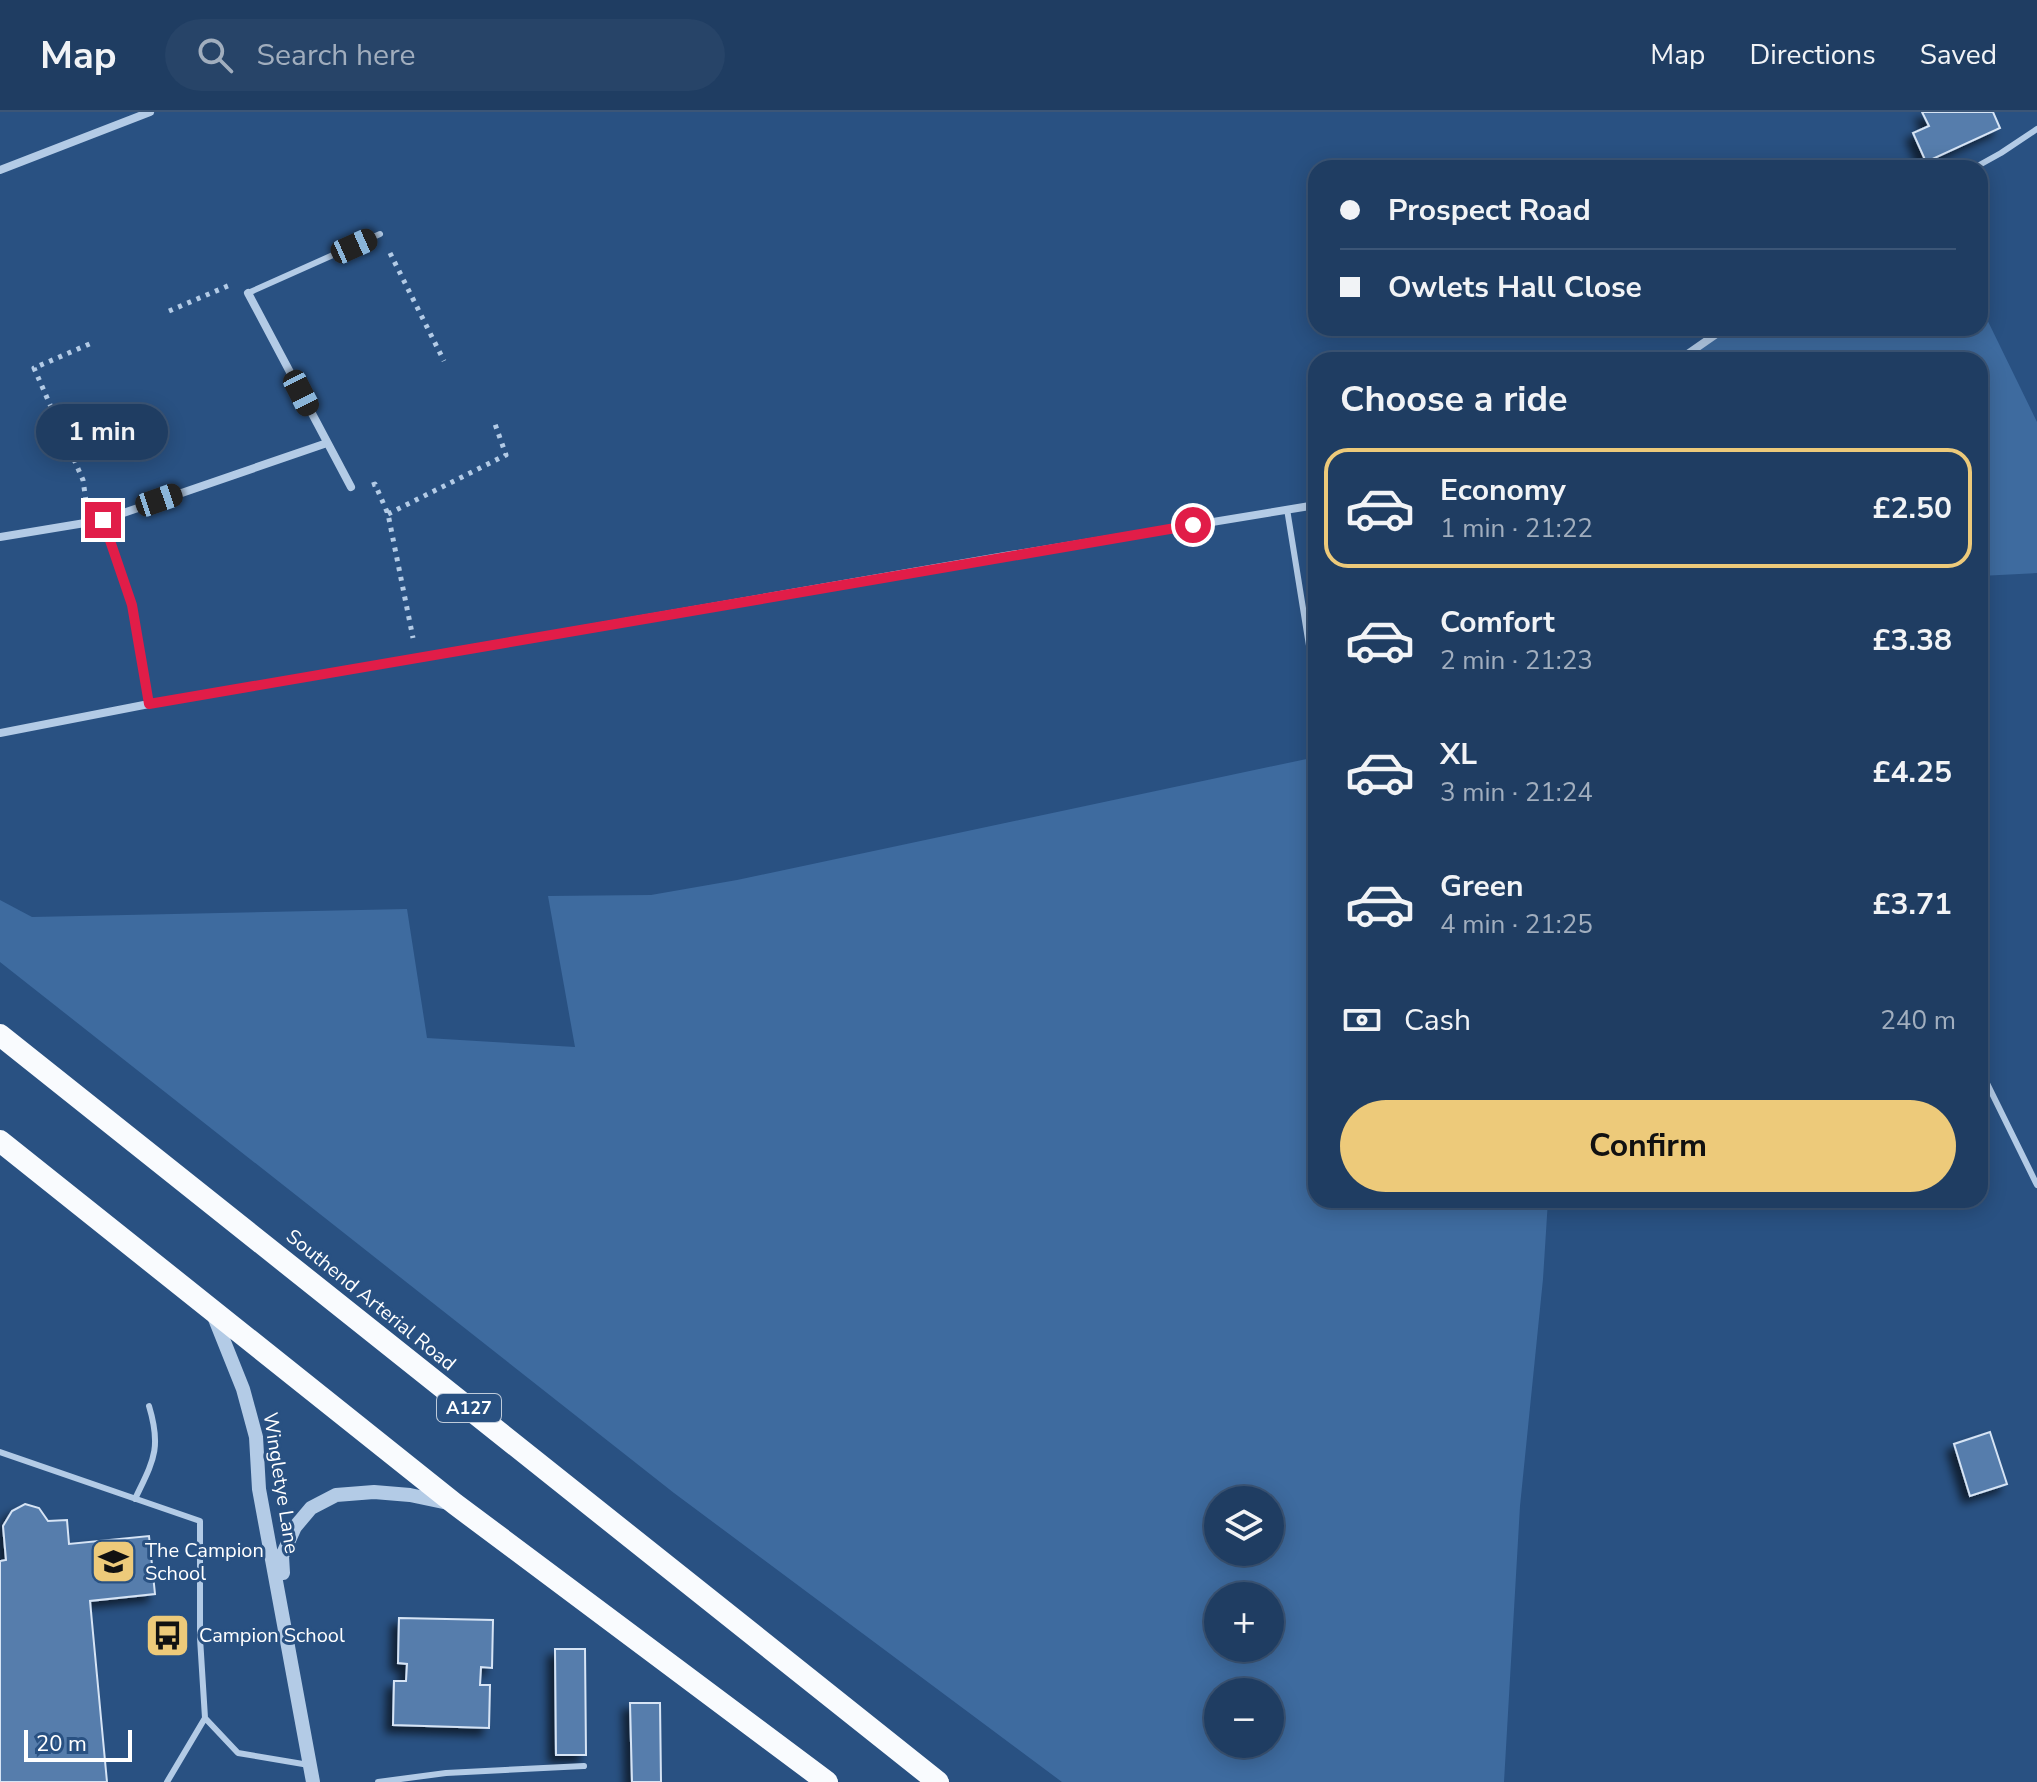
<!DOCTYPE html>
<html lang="en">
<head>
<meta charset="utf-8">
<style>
	body { margin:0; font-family:"Nunito Sans",sans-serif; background:#274468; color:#f1f3f6; height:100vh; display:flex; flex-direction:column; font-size:30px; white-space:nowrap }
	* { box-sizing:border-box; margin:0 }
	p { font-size:26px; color:#a1aebe }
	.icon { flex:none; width:44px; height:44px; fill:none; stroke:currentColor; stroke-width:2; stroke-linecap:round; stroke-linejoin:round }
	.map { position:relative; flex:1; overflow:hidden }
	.sheet { position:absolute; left:1308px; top:240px; width:680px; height:856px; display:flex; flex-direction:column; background:#1f3d62; border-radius:24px; box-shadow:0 4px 20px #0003,0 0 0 2px #3c5677 }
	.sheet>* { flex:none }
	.top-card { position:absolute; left:1308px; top:48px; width:680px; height:176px; border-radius:24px; box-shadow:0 4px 20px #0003,0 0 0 2px #3c5677; display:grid; align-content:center; height:176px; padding:0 32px; background:#1f3d62 }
	.tools { position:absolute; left:1204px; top:1374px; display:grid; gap:16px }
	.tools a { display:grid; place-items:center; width:80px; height:80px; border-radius:50%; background:#1f3d62; box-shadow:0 4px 20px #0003,0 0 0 2px #3c5677; font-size:40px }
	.scale { position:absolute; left:24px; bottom:20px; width:108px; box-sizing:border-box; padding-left:8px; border:4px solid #fff; border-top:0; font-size:22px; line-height:28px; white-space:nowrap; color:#fff; -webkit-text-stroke:6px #295182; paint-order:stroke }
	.end { position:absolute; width:36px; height:36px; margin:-18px; border:10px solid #e11d48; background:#fff; box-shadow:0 0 0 4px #fff }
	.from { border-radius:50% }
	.bubble { position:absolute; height:56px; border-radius:28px; background:#1f3d62; box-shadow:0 4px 20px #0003,0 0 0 2px #3c5677; font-size:26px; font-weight:700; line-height:56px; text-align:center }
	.car { position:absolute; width:24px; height:48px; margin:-24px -12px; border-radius:10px; box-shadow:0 0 6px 2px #0007; background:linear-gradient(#222 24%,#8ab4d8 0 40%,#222 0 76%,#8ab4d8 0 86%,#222 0) }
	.top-card b { display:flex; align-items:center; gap:28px; height:76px; font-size:30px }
	.top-card b+b { border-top:2px solid #3c5677 }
	.top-card i { width:20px; height:20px; background:#f1f3f6 }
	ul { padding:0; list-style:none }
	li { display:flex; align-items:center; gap:24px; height:120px; margin:0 16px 12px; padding:0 16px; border:4px solid transparent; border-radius:24px }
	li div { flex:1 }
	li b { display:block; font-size:30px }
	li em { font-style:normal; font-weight:700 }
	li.active { border-color:#edca7a }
	li>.icon { width:72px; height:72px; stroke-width:1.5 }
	h2 { padding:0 32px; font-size:36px; line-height:96px }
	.pay { display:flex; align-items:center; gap:20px; height:88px; padding:0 32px; font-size:30px }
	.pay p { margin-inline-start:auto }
	.primary-button { display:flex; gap:16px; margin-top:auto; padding:16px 32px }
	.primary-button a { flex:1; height:92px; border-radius:48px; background:#edca7a; color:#111; font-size:32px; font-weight:700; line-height:92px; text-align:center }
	header { display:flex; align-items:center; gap:48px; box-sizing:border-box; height:112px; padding:0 40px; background:#1f3d62; border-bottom:2px solid #3c5677 }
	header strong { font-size:38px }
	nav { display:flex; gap:44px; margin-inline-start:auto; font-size:28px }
	.search { width:560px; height:72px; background:#274468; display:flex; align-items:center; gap:20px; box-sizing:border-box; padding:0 28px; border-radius:44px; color:#a1aebe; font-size:30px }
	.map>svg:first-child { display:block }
	.green { fill:#3e6b9f; fill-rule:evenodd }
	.building { fill:#567dac; stroke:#d6e4f5; stroke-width:2; filter:url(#shadow) }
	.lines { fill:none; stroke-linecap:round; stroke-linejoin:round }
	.path { stroke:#b3cbe6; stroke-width:5; stroke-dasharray:4 6; stroke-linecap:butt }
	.service { stroke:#b3cbe6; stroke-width:6 }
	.minor { stroke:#b3cbe6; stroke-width:8 }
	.tertiary { stroke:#b3cbe6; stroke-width:14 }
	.trunk { stroke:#f9fbfe; stroke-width:22 }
	.route { stroke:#e11d48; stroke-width:10 }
	.labels { text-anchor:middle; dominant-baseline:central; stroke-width:6; stroke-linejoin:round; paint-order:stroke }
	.shield { fill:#295182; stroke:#bfcbda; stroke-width:2 }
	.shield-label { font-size:18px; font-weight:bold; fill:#fff }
	.street-label { font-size:20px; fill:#fff; stroke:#295182 }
	.poi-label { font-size:20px; fill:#fff; stroke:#295182; text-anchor:start }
</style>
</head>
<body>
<header>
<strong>Map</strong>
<div class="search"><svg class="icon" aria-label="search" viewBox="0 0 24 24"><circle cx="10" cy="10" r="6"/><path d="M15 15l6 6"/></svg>Search here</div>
<nav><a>Map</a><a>Directions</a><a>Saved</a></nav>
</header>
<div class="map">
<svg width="2037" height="1670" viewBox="0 0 2037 1670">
	<defs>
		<filter id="shadow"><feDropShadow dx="-7" dy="7" stdDeviation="4" flood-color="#0009"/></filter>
	</defs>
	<rect width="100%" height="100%" fill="#295182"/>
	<!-- green -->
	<path class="green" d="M1980,193L2037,310V461L1980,464V248H1679L1725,216H1980Z
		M1316,645V1088H1548L1543,1167L1520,1394L1504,1670H1062L674,1381L0,850V788L32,805L407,797L427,926L575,935L548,784L651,783L737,768ZM1218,1388H1270V1440H1218ZM1270,1484V1536H1218V1484ZM1270,1580V1632H1218V1580Z"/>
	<!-- building -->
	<path class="building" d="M1922,0H1993L2000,16L1926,50L1913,21L1929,14Z
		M1990,1320L2007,1372L1970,1384L1954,1332Z
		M25,1392L39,1396L48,1409L67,1408L69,1432L149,1424L155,1482L90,1489L107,1670H0V1449L6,1448L3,1414L12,1399Z
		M399,1506L493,1508L492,1556L481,1555L480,1573H490L489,1616L393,1613L394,1569H406L407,1552L398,1551Z
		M555,1537H585L586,1643H556Z
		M630,1591H660L661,1670H632Z"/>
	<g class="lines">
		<!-- path -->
		<path class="path" d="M390,141L444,249
			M169,199L230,173
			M372,373L375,372L388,402L413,526
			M86,389L83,368L34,256L94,230
			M388,402L506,343L495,312"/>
		<!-- service -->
		<path class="service" d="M1974,56L2001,41L2037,17
			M248,181L380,122
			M1287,397L1316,577
			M1980,957L2037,1073
			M0,1340L200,1409V1526L205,1606L238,1641L309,1653
			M135,1387C153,1349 162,1337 149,1294
			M167,1670L205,1606
			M378,1670L446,1661L584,1654"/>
		<!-- minor -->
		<path class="minor" d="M0,58L150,0
			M248,181L351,375
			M1679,248L1725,216
			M103,408L132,493L149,592
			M0,425L103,408L327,331
			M0,621L149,592L417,546L1005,444L1316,393"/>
		<!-- tertiary -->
		<path class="tertiary" d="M213,1202L243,1277L256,1325L259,1377L313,1670
			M283,1461L282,1444L295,1415L311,1396L336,1383L374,1380L410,1383L448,1391"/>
		<!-- trunk -->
		<path class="trunk" d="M0,923L938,1670
			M0,1029L455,1392L827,1670"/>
	</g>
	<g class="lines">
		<!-- route -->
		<path class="route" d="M103,408L132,493L149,592L1193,413"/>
	</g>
	<!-- icons -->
	<defs>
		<symbol id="school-square" viewBox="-11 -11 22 22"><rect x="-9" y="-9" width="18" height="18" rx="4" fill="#edca7a" stroke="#295182"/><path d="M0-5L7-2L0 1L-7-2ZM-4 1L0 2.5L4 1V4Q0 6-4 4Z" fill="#111"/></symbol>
		<symbol id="bus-square" viewBox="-11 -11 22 22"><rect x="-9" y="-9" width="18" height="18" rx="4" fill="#edca7a" stroke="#295182"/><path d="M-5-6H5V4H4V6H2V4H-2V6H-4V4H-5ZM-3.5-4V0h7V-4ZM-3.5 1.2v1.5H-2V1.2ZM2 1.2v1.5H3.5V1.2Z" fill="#111"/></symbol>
	</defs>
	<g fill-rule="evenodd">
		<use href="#school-square" x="88" y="1424" width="51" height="51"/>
		<use href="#bus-square" x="142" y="1498" width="51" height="51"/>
	</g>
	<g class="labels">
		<!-- shield labels -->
		<rect class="shield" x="437" y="1282" width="64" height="28" rx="6"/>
		<g class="shield-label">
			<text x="469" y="1296">A127</text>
		</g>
		<!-- street labels -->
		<g class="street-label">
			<text transform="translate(371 1188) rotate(39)">Southend Arterial Road</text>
			<text transform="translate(281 1371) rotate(81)">Wingletye Lane</text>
		</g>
		<!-- poi labels -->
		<g class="poi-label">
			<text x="145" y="1438">The Campion<tspan x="145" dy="23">School</tspan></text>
			<text x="199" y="1523">Campion School</text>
		</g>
	</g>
</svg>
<div class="tools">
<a><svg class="icon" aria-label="layers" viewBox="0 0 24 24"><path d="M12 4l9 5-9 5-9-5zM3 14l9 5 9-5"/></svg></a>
<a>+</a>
<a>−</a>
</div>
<div class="scale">20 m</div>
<i class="end from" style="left:1193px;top:413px"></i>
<i class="end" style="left:103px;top:408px"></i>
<div class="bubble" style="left:36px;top:292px;width:132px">1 min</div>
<i class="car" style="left:354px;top:134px;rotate:66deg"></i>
<i class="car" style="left:301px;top:281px;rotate:153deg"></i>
<i class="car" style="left:159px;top:388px;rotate:71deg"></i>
<div class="top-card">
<b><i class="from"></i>Prospect Road</b>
<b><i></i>Owlets Hall Close</b>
</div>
<section class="sheet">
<h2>Choose a ride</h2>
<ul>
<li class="active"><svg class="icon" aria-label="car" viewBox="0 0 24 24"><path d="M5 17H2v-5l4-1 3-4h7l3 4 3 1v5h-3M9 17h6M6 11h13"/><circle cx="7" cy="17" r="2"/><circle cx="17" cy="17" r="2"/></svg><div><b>Economy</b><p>1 min · 21:22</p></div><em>£2.50</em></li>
<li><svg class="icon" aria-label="car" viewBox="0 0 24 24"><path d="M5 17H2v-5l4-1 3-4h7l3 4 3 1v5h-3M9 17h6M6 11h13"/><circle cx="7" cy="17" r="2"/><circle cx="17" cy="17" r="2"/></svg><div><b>Comfort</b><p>2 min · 21:23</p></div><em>£3.38</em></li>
<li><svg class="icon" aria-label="car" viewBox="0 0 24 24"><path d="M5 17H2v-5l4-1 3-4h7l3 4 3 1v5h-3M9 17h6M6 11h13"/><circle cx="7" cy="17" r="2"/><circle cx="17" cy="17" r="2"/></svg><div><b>XL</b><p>3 min · 21:24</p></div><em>£4.25</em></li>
<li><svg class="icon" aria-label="car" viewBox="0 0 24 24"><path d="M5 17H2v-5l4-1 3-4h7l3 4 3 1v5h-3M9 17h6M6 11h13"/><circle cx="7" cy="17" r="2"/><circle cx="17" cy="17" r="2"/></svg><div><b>Green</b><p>4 min · 21:25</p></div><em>£3.71</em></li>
</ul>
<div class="pay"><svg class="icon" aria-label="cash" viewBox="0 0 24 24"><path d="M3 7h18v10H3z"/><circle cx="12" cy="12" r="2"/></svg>Cash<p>240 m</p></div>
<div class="primary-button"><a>Confirm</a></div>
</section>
</div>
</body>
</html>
